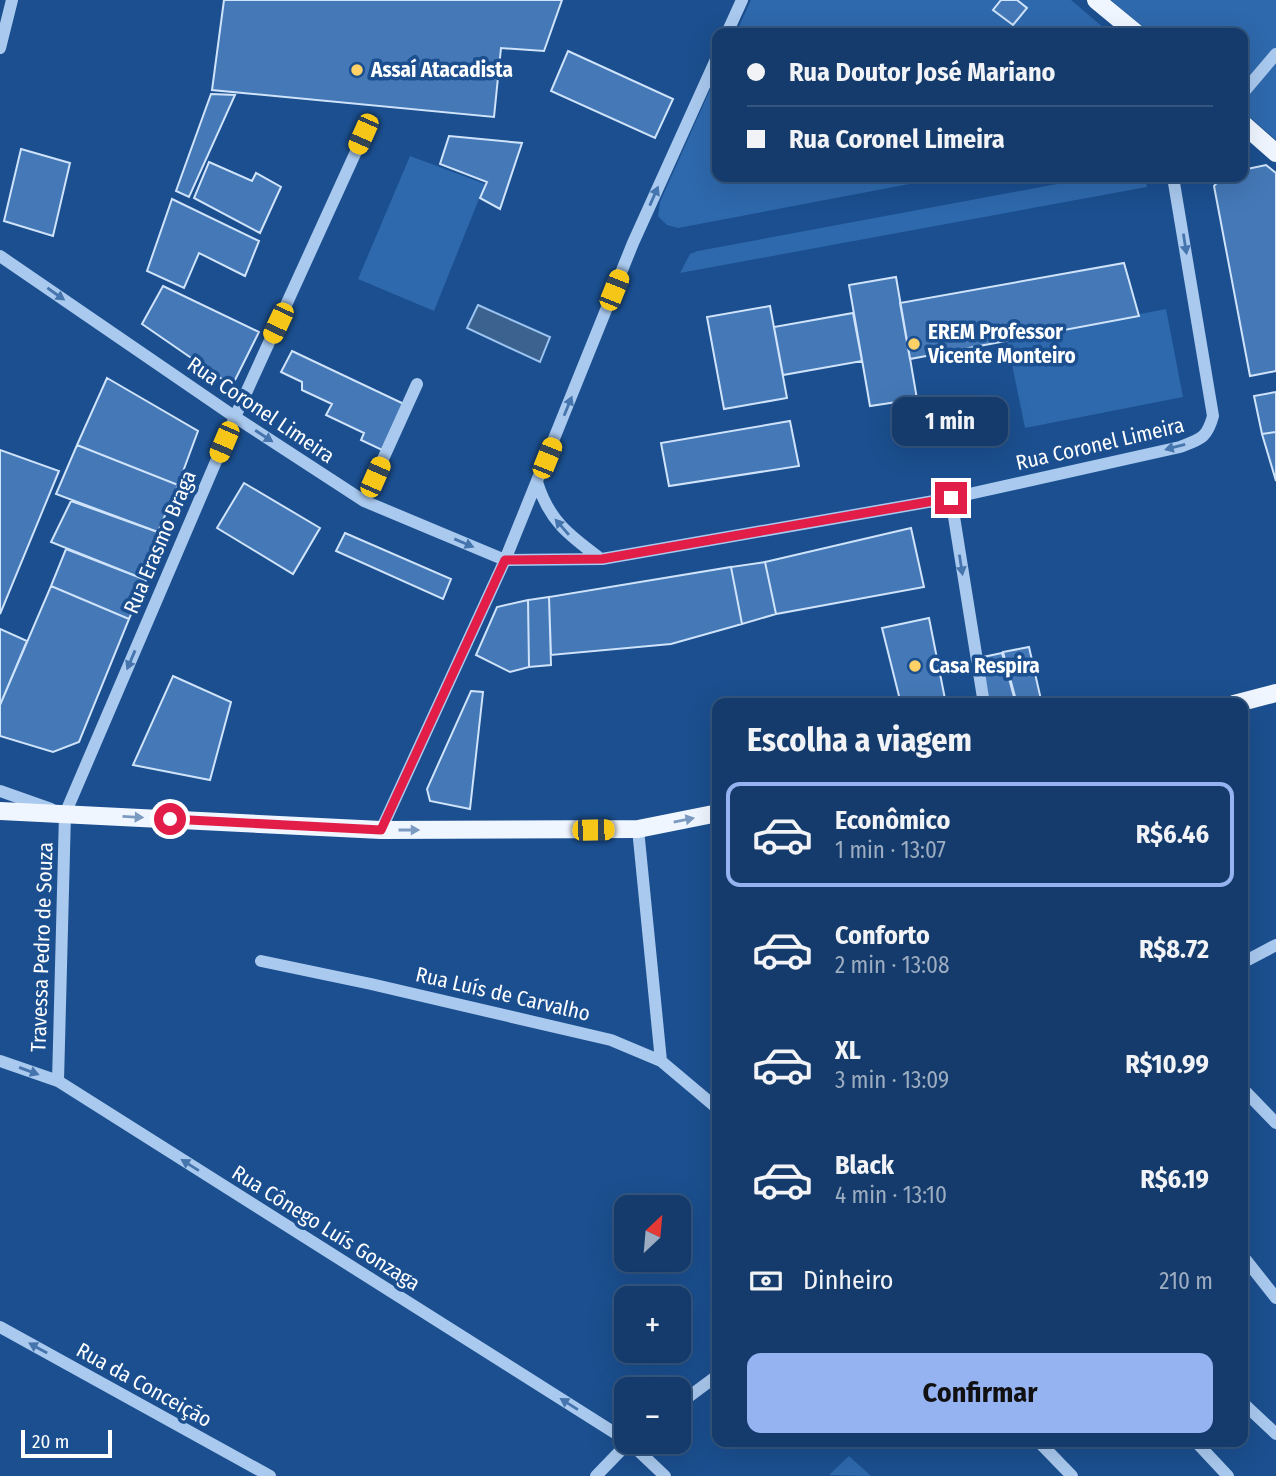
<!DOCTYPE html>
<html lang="pt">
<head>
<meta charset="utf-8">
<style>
	body { margin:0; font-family:"Fira Sans Condensed",sans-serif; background:#1d4271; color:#f1f3f6; height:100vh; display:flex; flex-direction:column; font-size:26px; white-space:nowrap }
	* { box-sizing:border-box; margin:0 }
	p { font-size:23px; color:#9dadc1 }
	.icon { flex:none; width:38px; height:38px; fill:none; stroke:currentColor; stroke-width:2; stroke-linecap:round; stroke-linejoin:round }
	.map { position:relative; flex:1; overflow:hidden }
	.drawer { position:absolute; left:712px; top:698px; width:536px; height:749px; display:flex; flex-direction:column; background:#143b6b; border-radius:14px; box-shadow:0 7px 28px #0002,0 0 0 2px #33557e }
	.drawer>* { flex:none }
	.banner { position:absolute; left:712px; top:28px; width:536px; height:154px; border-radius:14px; box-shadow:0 7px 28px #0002,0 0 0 2px #33557e; display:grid; align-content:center; height:154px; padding:0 35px; background:#143b6b }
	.needle { width:46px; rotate:26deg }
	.fabs { position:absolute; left:614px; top:1195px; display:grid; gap:14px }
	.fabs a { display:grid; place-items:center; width:77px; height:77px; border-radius:14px; background:#143b6b; box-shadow:0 7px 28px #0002,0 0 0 2px #33557e; font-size:35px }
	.scale { position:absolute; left:21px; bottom:18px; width:91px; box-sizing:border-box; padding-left:7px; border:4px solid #fff; border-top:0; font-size:19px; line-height:24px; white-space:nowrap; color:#fff; -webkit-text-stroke:5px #1b4f8f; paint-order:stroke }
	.end { position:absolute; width:32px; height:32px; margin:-16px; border:9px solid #e11d48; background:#fff; box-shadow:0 0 0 4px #fff }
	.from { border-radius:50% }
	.bubble { position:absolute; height:49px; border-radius:14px; background:#143b6b; box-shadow:0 7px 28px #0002,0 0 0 2px #33557e; font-size:23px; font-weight:700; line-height:49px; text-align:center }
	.car { position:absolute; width:21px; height:42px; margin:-21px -10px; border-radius:9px; box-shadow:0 0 5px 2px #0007; background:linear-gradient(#f5c518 24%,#345 0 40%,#f5c518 0 76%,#345 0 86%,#f5c518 0) }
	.banner b { display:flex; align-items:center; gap:24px; height:66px; font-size:26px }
	.banner b+b { border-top:2px solid #33557e }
	.banner i { width:18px; height:18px; background:#f1f3f6 }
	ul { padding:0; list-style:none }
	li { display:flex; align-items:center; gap:21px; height:105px; margin:0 14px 10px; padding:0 21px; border:4px solid transparent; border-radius:14px }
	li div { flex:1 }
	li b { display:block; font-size:26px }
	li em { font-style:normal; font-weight:700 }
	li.on { border-color:#95b2f1 }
	li>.icon { width:63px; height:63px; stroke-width:1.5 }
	h2 { padding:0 35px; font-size:32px; line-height:84px }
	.pay { display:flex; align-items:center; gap:18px; height:77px; padding:0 35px; font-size:26px }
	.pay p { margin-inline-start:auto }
	.button { display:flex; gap:14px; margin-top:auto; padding:14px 35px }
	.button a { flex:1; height:80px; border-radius:14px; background:#95b2f1; color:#111; font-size:28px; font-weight:700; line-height:80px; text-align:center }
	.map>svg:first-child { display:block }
	.green { fill:#2e69ad }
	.water { fill:#3c6290; stroke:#9cc4f0; stroke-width:2 }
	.building { fill:#4478b7; stroke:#cfe3fa; stroke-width:2 }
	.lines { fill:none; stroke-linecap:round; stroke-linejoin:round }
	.minor { stroke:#a9c9ee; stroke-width:12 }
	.major { stroke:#f0f6ff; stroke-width:18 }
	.oneway { fill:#4674ac }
	.oneway2 { fill:#7b9ac1 }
	.route { stroke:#e11d48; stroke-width:9 }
	.poi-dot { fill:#ffd166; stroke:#1b4f8f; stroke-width:2.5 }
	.labels { text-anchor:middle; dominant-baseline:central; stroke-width:7; stroke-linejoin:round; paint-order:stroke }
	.poi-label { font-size:21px; font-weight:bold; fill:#fff; stroke:#1b4f8f; text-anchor:start }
	.street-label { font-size:21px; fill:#fff; stroke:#1b4f8f }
</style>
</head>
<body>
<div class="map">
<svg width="1276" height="1476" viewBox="0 0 1276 1476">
	<rect width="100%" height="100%" fill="#1b4f8f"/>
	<!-- green -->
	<path class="green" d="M751,0H1071L1110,33H736Z
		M1111,0H1276V140L1243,111L1242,33H1150Z
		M717,74L718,177H946L678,228L667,225L658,216L660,202Z
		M410,156L485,184L434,311L358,279Z
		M1095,177H1144L1147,187L680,273L690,254L698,251Z
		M1166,309L1183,397L1025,428L1007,340Z
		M849,1456L871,1476L829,1475Z"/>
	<!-- water -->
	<path class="water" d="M478,305L550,337L540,362L467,328Z"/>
	<!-- building -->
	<path class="building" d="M224,0H562L544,51L501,48L494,117L212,90Z
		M1001,0H1017L1027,8L1013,25L993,10Z
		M568,51L673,99L655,138L551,91Z
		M211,94L235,95L189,197L176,191Z
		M449,136L522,143L500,209L480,198L487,182L440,164Z
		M21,149L70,163L53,236L4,221Z
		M209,162L252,181L256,173L281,187L260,233L194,198Z
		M1266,165L1276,173V371L1250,376L1214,186L1222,177H1242V170Z
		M172,199L259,241L245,276L199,253L184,288L147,271Z
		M1124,263L1139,316L910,359L900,303Z
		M896,277L917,399L870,406L849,285Z
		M163,286L259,332L232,386L142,324Z
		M770,306L787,398L724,409L707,317Z
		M853,313L862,361L783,375L774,327Z
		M292,351L404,404L382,450L361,440L364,433L326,415L332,404L302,390V382L281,372Z
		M107,378L198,431L178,485L77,445Z
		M1276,392V432L1262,434L1254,396Z
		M790,421L799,466L669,486L661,443Z
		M1276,432V481L1262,434Z
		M77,445L178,485L158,532L56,494Z
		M0,450L59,471L0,614Z
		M244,483L320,528L293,574L217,528Z
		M71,501L163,534L146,580L51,542Z
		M911,528L924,587L776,614L765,562Z
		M345,533L451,579L443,599L336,551Z
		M66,549L146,580L129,619L51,586Z
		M765,562L776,614L742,624L731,567Z
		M731,567L742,624L671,644L551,655L549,597Z
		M51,586L129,619L79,742L53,752L0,736V705Z
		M549,597L551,665L529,667L528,600Z
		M528,600L529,667L510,672L476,655L497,607Z
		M929,618L946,704H901L882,628Z
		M0,629L27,641L0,705Z
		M1029,647L1042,704H1017L1003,652Z
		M1002,653L1016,704H986L978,658Z
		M173,676L231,702L210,780L133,765Z
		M471,691L483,692L470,809L430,801L427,789Z"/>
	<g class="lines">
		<!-- minor -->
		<path class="minor" d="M727,33L742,0
			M0,48L12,0
			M1242,94L1276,54
			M0,256L235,417L364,501L505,560L602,559L951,498L1180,447C1201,439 1207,438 1213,416L1173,177
			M537,482C549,521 570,536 601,559
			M951,498L984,704
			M364,501L417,384
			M0,791L51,809
			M638,829L661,1061
			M381,830L505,560L633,243L718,55
			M261,961L371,984L611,1040L661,1061L718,1109
			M1242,963L1276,945
			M0,1061L58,1081L626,1440
			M58,1081L65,814L235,417L364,134
			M1242,1088L1276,1123
			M1242,1255L1276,1298
			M0,1327L270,1476
			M1242,1402L1276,1434
			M679,1404L718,1375
			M629,1442L665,1476
			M1039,1442L1072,1476
			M1196,1442L1228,1476
			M596,1476L629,1442"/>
		<!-- major -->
		<path class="major" d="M1096,0L1136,33
			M1242,123L1276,153
			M1234,704L1276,693
			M0,811L381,830L638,829L718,813"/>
	</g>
	<!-- one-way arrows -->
	<defs><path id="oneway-solid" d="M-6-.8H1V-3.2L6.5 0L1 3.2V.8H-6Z" transform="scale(1.75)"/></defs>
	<g class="oneway">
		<use href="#oneway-solid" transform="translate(654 196) rotate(-66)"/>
		<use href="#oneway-solid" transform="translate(1185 244) rotate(81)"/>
		<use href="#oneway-solid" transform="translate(56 294) rotate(35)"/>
		<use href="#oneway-solid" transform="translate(568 406) rotate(-68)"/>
		<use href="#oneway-solid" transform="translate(264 436) rotate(33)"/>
		<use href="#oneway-solid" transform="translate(1175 447) rotate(165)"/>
		<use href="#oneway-solid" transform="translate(562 527) rotate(-131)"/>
		<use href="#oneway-solid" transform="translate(464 543) rotate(23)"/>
		<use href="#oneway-solid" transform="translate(961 565) rotate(81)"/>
		<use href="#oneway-solid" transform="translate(131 660) rotate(113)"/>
		<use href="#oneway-solid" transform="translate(29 1071) rotate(20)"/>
		<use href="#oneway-solid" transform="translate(190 1165) rotate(-148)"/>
		<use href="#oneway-solid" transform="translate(38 1348) rotate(-151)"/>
		<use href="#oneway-solid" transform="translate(569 1404) rotate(-148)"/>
	</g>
	<g class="oneway2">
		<use href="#oneway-solid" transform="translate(133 817) rotate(3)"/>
		<use href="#oneway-solid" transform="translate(684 820) rotate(-11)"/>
		<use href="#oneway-solid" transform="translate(409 830)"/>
	</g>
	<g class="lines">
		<!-- route -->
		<path class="route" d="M170,819L381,830L505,560L602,559L951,498"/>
	</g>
	<!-- markers -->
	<g class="poi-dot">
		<circle cx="357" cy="70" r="7"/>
		<circle cx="914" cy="344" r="7"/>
		<circle cx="915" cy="666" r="7"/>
	</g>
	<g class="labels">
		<!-- poi labels -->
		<g class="poi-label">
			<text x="371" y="70">Assaí Atacadista</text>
			<text x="928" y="332">EREM Professor<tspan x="928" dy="24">Vicente Monteiro</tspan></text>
			<text x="929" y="666">Casa Respira</text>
		</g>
		<!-- street labels -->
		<g class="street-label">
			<text transform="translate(261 410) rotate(34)">Rua Coronel Limeira</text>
			<text transform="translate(1100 444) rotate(-13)">Rua Coronel Limeira</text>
			<text transform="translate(160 542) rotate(-67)">Rua Erasmo Braga</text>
			<text transform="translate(42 947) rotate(-88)">Travessa Pedro de Souza</text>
			<text transform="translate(503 994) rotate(13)">Rua Luís de Carvalho</text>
			<text transform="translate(326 1228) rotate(32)">Rua Cônego Luís Gonzaga</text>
			<text transform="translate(144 1385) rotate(29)">Rua da Conceição</text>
		</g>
	</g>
</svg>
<div class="fabs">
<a><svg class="needle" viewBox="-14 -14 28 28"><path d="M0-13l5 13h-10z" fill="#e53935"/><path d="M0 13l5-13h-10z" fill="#9dadc1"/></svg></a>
<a>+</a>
<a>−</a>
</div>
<div class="scale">20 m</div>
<i class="end from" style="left:170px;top:819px"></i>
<i class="end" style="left:951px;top:498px"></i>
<div class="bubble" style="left:892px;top:397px;width:116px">1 min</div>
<i class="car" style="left:363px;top:134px;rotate:204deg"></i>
<i class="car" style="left:614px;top:290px;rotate:22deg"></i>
<i class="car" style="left:278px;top:323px;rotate:205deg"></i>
<i class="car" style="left:224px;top:442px;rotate:203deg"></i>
<i class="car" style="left:547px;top:458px;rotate:22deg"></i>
<i class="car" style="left:375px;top:477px;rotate:24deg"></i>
<i class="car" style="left:593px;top:830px;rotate:89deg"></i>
<div class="banner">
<b><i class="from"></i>Rua Doutor José Mariano</b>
<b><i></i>Rua Coronel Limeira</b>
</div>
<section class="drawer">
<h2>Escolha a viagem</h2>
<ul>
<li class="on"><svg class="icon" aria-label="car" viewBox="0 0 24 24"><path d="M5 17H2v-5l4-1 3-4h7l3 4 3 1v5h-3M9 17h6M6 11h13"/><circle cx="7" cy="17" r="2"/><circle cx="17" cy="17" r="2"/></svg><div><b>Econômico</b><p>1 min · 13:07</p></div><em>R$6.46</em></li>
<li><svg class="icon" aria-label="car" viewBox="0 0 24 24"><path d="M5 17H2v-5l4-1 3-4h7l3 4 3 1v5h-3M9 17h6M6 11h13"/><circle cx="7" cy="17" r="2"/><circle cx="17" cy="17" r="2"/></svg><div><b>Conforto</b><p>2 min · 13:08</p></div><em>R$8.72</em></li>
<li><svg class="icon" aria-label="car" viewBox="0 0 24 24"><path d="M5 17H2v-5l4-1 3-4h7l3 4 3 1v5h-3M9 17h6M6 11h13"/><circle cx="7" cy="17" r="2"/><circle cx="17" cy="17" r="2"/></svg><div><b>XL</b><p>3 min · 13:09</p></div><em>R$10.99</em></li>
<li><svg class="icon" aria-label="car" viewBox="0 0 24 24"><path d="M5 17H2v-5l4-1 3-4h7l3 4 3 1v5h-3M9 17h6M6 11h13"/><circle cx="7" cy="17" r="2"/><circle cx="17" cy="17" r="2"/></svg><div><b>Black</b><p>4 min · 13:10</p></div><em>R$6.19</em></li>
</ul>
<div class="pay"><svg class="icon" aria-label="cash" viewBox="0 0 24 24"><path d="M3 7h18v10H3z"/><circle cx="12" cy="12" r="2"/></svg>Dinheiro<p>210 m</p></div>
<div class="button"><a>Confirmar</a></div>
</section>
</div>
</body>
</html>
